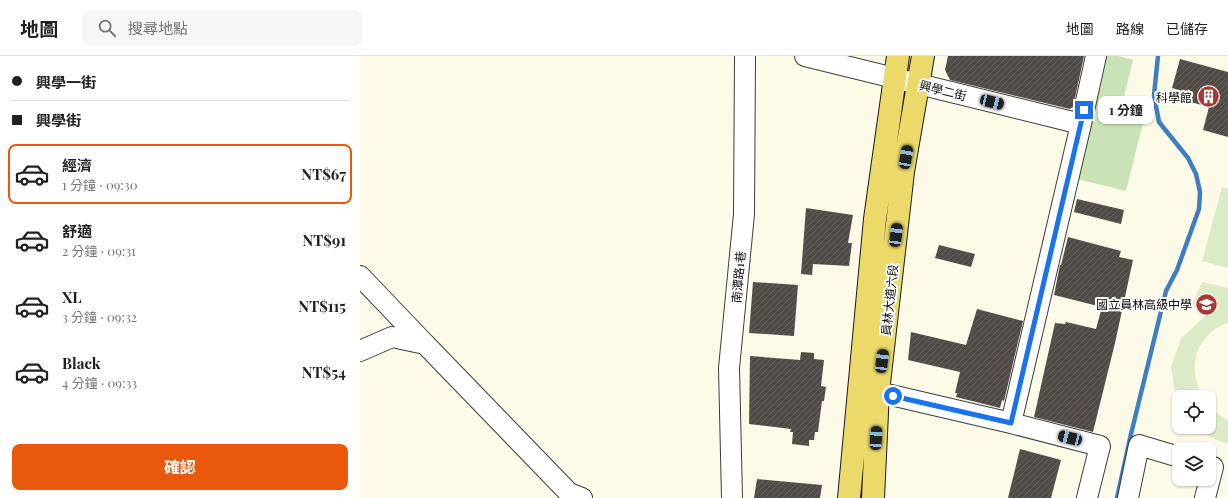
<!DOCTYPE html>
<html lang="zh-TW">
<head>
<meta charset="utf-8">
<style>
	body { margin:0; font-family:"Playfair Display","Noto Sans TC",serif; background:#f6f6f6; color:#202124; height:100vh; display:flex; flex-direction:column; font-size:15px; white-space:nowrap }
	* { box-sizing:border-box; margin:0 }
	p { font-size:13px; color:#757577 }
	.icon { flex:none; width:22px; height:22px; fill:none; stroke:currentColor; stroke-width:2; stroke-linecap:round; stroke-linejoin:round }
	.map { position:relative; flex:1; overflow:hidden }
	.side { display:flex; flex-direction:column; background:#fff; width:360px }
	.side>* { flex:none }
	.banner { display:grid; align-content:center; height:88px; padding:0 12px; background:#fff }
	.buttons { position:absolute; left:812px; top:334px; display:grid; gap:8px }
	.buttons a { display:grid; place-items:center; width:44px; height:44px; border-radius:8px; background:#fff; box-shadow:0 1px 3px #0004; font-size:20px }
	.end { position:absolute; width:18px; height:18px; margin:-9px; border:5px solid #1a73e8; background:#fff; box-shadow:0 0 0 2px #fff }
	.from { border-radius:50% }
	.bubble { position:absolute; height:28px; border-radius:8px; background:#fff; box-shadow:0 1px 3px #0004; font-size:13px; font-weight:700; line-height:28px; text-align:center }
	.car { position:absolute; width:12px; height:24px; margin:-12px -6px; border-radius:5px; box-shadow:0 0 3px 1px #0007; background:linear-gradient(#222 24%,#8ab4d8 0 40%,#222 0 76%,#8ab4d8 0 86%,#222 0) }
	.banner b { display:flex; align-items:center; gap:14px; height:38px; font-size:15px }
	.banner b+b { border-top:1px solid #e0e0e0 }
	.banner i { width:10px; height:10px; background:#202124 }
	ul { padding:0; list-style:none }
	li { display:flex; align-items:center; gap:12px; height:60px; margin:0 8px 6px; padding:0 4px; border:2px solid transparent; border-radius:8px }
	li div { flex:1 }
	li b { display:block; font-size:15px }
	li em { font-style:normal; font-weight:700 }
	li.current { border-color:#ea580c }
	li>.icon { width:36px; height:36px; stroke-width:1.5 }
	.button { display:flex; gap:8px; margin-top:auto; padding:8px 12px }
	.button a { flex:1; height:46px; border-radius:8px; background:#ea580c; color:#fff; font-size:16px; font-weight:700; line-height:46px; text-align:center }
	header { display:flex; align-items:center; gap:24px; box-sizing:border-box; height:56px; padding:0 20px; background:#fff; border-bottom:1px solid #e0e0e0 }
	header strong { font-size:19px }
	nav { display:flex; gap:22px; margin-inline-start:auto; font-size:14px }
	.search { width:280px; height:36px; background:#f6f6f6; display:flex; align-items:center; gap:10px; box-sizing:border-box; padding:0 14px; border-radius:8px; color:#757577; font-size:15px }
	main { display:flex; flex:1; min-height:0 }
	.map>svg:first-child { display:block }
	.park { fill:#c9e3b6 }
	.pitch { fill:#dbebc7 }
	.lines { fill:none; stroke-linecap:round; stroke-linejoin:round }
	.stream { stroke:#407fbf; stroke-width:4.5 }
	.building { fill:url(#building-hatch) }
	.minor-casing { stroke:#3c3c3c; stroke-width:22 }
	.major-casing { stroke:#1a1a1a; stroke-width:24 }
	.minor { stroke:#fff; stroke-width:20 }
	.major { stroke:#ebd96a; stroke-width:22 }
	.route { stroke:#1a73e8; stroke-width:5 }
	.labels { text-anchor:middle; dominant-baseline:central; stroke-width:4; stroke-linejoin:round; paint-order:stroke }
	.street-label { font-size:12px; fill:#090909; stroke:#fff }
	.poi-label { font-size:12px; fill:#090909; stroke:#fff; text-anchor:end }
</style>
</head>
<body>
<header>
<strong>地圖</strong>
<div class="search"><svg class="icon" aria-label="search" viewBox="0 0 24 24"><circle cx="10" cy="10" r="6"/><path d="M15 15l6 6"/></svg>搜尋地點</div>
<nav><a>地圖</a><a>路線</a><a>已儲存</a></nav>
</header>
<main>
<section class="side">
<div class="banner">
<b><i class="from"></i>興學一街</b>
<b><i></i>興學街</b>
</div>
<ul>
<li class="current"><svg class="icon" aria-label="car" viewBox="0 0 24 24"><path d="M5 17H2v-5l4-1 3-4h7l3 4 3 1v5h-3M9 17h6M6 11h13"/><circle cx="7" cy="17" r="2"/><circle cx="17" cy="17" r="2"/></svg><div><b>經濟</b><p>1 分鐘 · 09:30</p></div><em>NT$67</em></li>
<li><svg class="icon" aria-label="car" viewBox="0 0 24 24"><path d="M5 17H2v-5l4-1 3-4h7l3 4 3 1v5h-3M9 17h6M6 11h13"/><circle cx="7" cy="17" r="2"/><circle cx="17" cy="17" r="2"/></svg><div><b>舒適</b><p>2 分鐘 · 09:31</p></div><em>NT$91</em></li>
<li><svg class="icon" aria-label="car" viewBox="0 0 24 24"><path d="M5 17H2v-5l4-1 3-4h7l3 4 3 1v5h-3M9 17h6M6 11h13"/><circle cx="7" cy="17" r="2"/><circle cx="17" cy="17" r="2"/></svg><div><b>XL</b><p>3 分鐘 · 09:32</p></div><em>NT$115</em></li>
<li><svg class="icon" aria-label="car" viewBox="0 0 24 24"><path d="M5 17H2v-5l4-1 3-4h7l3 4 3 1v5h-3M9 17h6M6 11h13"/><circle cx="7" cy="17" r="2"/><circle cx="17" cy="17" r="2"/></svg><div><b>Black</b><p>4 分鐘 · 09:33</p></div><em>NT$54</em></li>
</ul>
<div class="button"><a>確認</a></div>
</section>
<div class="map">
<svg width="868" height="442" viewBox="0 0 868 442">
	<defs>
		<pattern id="building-hatch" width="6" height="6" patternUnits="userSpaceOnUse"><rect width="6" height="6" fill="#514c47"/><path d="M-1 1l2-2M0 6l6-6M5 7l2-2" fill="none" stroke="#65615d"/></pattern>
	</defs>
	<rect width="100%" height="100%" fill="#fdfbe8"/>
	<!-- park -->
	<path class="park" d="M743,0H758L773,4L764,41L773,50L775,66L783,67L766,135L713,122Z"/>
	<!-- pitch -->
	<path class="pitch" d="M862,131L868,133V212L842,205Z
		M842,226L868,232V267C863,268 859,271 854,274C837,287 831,306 837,327C838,332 839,337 843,341H819V346L816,341L811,311L821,282L852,254L832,249Z
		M849,350L852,354L868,365V388L856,384L836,371H849Z"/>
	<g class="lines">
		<!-- stream -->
		<path class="stream" d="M757,442L771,378L806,235L817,214L839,153L840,136L836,118L828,102L799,66L794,39L798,0"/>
	</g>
	<!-- building -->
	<path class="building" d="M588,0H724L713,51L710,53L590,24L585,14Z
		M820,3L868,16V81L843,74L849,51L827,45L829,37L812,32Z
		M717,143L764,154L761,168L714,156Z
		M446,152L493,159L488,187H492L489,210L453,208L452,219L441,218Z
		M708,181L761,195L759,201L773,204L755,287L733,376L674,361L695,267L705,268L706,266L736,273L742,251L694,239L700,209H701Z
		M579,189L615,198L611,211L575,202Z
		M393,226L438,229L434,280L389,277Z
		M617,253L663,265L644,345L642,344L640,352L596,341L597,337H595L600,316L548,304L551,276L606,289Z
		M441,296L454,297V303L464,304L461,330L466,331L464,345H462L458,376H455L454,384H449V390L432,388L433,376H430L431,373L389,368L390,300L440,304Z
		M660,393L701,404L691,442H648Z
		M397,423L462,429L460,442H394Z"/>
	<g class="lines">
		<defs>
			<path id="minor" d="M445,0L721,68
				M0,220L65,288
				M0,295L32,281L65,288L209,437L222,442
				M518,336L651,367L740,390L727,442
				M651,367L721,68L736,0
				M372,442L369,312L384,158L385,0
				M768,442L779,389L819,401
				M845,442L853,411"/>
			<path id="major" d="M489,442L515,163L538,0
				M513,442L518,336L543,116L563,0"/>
		</defs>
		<!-- minor casing -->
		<use href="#minor" class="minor-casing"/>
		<!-- major casing -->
		<use href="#major" class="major-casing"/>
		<!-- minor -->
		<use href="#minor" class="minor"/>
		<!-- major -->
		<use href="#major" class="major"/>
	</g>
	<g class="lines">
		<!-- route -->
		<path class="route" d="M533,340L651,367L724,54"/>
	</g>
	<!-- icons -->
	<defs>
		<symbol id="building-disc" viewBox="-11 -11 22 22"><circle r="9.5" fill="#ab3730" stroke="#fff"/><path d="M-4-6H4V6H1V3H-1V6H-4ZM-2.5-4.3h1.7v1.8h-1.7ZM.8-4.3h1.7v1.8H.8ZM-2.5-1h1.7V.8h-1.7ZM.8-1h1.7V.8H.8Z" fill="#fff"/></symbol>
		<symbol id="school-disc" viewBox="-11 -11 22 22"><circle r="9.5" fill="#ab3730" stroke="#fff"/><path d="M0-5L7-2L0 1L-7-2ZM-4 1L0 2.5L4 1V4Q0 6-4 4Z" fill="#fff"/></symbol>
	</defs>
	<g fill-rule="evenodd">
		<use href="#building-disc" x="836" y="28" width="25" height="25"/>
		<use href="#school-disc" x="834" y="236" width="25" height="25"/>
	</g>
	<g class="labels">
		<!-- street labels -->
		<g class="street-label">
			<text transform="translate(583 34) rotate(14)">興學二街</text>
			<text transform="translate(378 221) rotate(-85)">南潭路1巷</text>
			<text transform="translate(529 244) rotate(-84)">員林大道六段</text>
		</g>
		<!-- poi labels -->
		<g class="poi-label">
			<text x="832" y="41">科學館</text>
			<text x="832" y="248">國立員林高級中學</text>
		</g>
	</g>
</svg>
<div class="buttons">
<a><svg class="icon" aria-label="locate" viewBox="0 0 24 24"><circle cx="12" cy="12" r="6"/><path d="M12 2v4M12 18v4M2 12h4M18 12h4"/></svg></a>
<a><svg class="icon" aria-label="layers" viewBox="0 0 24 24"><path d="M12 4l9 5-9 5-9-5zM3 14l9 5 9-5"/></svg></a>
</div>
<i class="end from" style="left:533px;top:340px"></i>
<i class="end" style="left:724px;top:54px"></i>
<div class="bubble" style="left:738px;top:40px;width:56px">1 分鐘</div>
<i class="car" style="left:632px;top:46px;rotate:104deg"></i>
<i class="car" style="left:546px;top:101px;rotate:10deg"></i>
<i class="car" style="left:536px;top:179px;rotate:7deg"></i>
<i class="car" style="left:522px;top:305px;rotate:7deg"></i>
<i class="car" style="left:516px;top:382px;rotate:3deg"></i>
<i class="car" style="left:710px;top:382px;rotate:284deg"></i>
</div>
</main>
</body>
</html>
